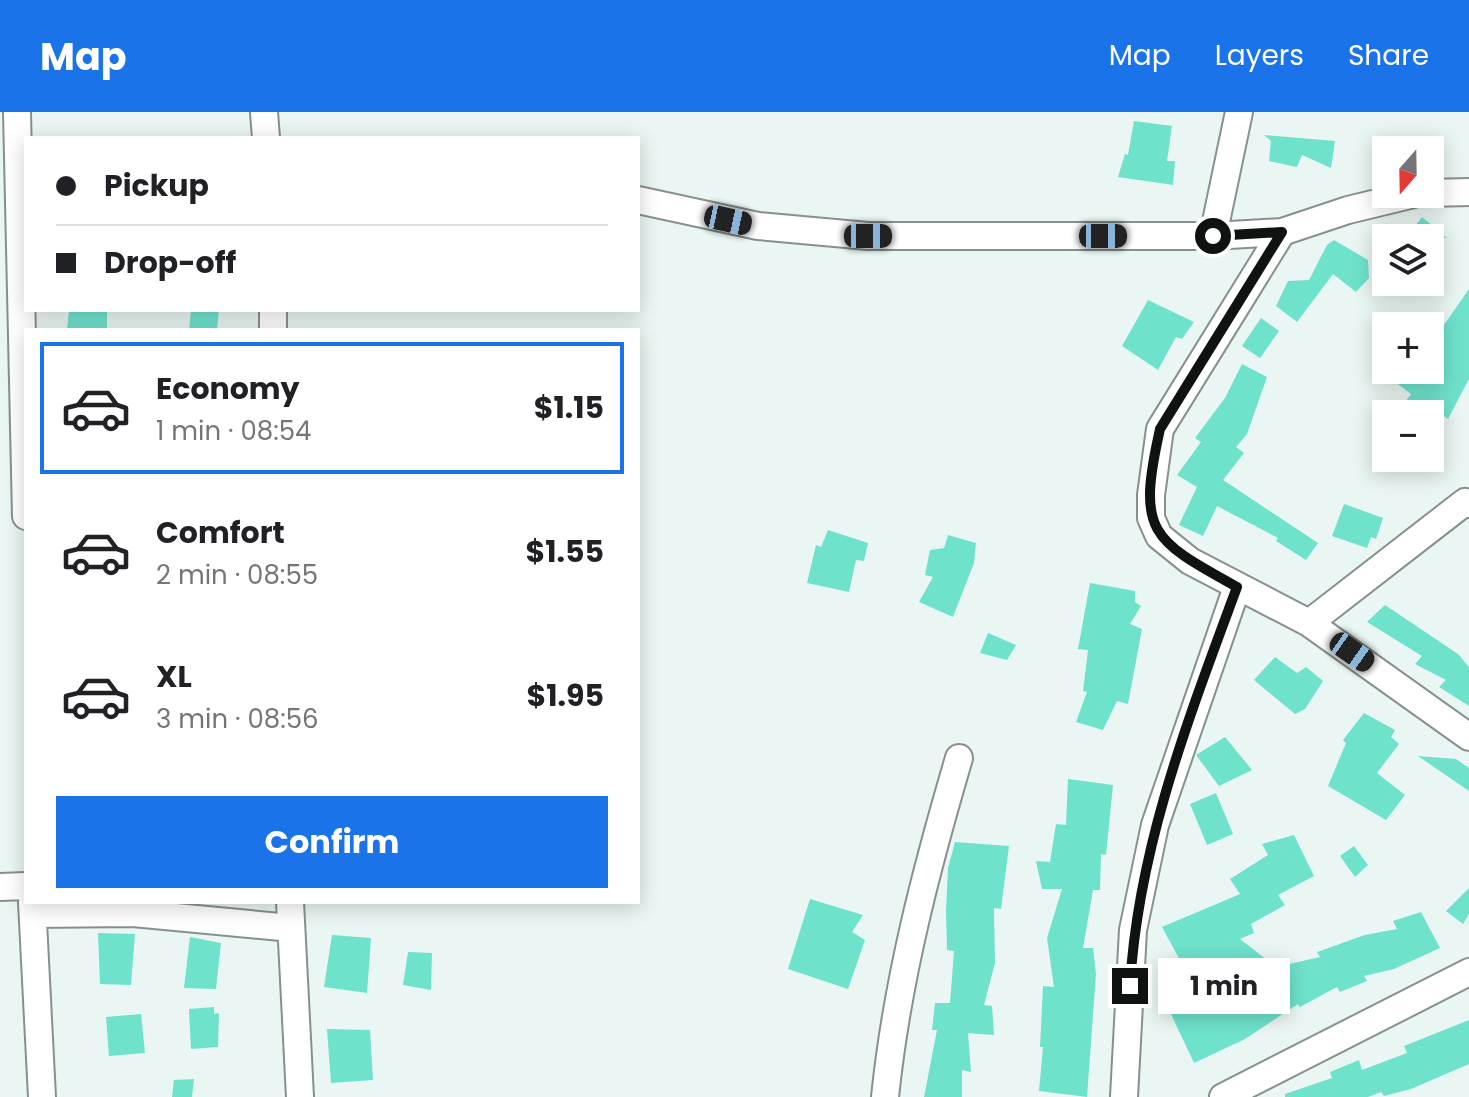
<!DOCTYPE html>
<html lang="en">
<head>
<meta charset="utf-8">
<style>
	body { margin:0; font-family:Poppins,sans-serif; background:#f6f6f6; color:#202124; height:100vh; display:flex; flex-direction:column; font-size:30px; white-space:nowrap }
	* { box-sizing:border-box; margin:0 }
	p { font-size:26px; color:#757577 }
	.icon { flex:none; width:44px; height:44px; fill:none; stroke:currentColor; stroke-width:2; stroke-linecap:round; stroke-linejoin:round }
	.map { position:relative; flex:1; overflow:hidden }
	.side { position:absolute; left:24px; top:216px; width:616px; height:576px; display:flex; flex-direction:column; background:#fff; border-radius:0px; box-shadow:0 4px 20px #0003 }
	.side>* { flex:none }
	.banner { position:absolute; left:24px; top:24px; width:616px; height:176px; border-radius:0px; box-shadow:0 4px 20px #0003; display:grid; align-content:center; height:176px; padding:0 32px; background:#fff }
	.needle { width:52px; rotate:200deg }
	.tools { position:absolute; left:1372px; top:24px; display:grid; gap:16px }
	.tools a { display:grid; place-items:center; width:72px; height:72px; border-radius:0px; background:#fff; box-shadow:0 4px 20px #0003; font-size:40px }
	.end { position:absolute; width:36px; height:36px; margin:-18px; border:10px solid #0e1211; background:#fff; box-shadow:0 0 0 4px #fff }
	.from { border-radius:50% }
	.bubble { position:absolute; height:56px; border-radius:0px; background:#fff; box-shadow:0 4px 20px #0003; font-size:26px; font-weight:700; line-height:56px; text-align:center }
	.car { position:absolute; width:24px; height:48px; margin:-24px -12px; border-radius:10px; box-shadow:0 0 6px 2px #0007; background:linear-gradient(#222 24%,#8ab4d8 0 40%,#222 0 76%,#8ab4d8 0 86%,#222 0) }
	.banner b { display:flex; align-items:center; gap:28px; height:76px; font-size:30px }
	.banner b+b { border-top:2px solid #e0e0e0 }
	.banner i { width:20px; height:20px; background:#202124 }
	ul { padding:14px 0 0; list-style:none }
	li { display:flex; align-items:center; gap:24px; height:132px; margin:0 16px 12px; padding:0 16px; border:4px solid transparent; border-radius:0px }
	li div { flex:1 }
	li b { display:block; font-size:30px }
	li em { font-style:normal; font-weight:700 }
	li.on { border-color:#1a73e8 }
	li>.icon { width:72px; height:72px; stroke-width:1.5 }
	.action { display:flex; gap:16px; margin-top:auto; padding:16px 32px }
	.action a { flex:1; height:92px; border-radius:0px; background:#1a73e8; color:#fff; font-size:32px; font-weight:700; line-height:92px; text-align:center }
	header { display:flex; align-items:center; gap:48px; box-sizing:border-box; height:112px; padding:0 40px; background:#1a73e8; color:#fff }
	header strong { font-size:38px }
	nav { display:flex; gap:44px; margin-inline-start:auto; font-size:28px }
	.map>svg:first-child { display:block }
	.building { fill:#6fe2cc }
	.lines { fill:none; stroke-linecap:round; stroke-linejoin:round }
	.minor-casing { stroke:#86918e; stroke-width:30 }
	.minor { stroke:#fff; stroke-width:26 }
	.route { stroke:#0e1211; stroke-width:10 }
</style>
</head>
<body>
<header>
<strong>Map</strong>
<nav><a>Map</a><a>Layers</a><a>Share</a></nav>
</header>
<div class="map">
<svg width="1469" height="985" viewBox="0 0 1469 985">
	<rect width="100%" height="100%" fill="#eaf6f3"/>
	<!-- building -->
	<path class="building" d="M1134,9L1172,14L1167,49H1175L1173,73L1118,65L1125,42L1128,43Z
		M1264,23L1335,29L1331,56L1302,43L1297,55L1269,49L1271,29Z
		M1422,105L1447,126H1406Z
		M1334,128L1368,148L1369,166L1356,180L1333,162L1297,210L1276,194L1288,169L1309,168L1327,133Z
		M1469,177V267L1448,307L1441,302H1396L1411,282L1379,258H1430V233Z
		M1148,188L1194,210L1182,227L1176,225L1158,258L1122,234Z
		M69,198H107V218H67Z
		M191,198H219L217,218H189Z
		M1261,206L1279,219L1260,246L1242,234Z
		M1242,252L1267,265L1247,322L1236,335L1244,341L1223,368L1318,431L1306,448L1276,429L1278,426L1217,394L1203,424L1179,413L1197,375L1177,363L1201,330L1195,326L1225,286Z
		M1344,392L1383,406L1376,427L1371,425L1367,436L1332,424Z
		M828,418L868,431L864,449L856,448L849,480L807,471L816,433L821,435Z
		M948,423L976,431L974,451L953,505L919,490L933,465L925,463L930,438L944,436Z
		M1090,471L1135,479V490L1141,494L1130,512L1142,517L1128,592L1117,589L1103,618L1076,610L1087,580L1083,579L1088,538L1078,537Z
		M1385,493L1458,542L1469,555V594L1439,575L1446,568L1415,552L1422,544L1367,510Z
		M988,521L1016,533L1007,548L980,541Z
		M1275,545L1297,561L1306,555L1323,569L1305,597L1295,602L1254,568Z
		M1364,601L1395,618L1391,625L1399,632L1377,661L1405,683L1386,708L1328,674L1346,631L1343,628Z
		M1225,625L1252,658L1219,674L1196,643Z
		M1418,644L1456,647L1469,656V679Z
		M1068,667L1113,673L1106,743L1101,742L1100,778H1093L1083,836H1093L1096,862L1087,985L1039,979L1043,935H1040L1043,874L1054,875L1047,826L1062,777H1042L1036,749L1050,750L1056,712L1066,713Z
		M1216,681L1233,722L1207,733L1190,692Z
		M1294,723L1314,764L1278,783L1285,793L1251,812L1254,821L1240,827L1276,855L1320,845L1317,840L1365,823L1397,817L1393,809L1421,800L1440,836L1394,857L1364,864L1367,869L1340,880L1337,875L1300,895L1298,892L1245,927L1194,951L1171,902L1202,889L1162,815L1240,782L1230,767L1268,743L1262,732Z
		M955,730L1009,734L1001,797L994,796L995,851L984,893L992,894L994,923L968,921L971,960L962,958V985H924L937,918H932L935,891H950L954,839L947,838L946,799L948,756Z
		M1354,734L1368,753L1355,765L1340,744Z
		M1469,776V802L1463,812L1446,799Z
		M810,787L863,803L852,820L865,828L848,877L788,857Z
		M98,821L135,822L131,873L100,872Z
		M332,823L371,826L367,881L324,875Z
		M190,825L221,831L216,877L184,876Z
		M408,840L432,841L431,878L403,873Z
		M214,895V902L219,901L218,935L191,937L189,897Z
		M141,902L145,941L109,944L106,905Z
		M1469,908V952L1411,977L1384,984L1381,980L1368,985H1285V982L1332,966L1330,960L1359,948L1362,958L1407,941L1404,934Z
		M327,917L370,918L373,968L331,971Z
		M194,967L192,985H172L174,968Z"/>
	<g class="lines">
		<defs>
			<path id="minor" d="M17,0L26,404
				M264,0L266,26
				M1430,81L1469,80
				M638,88L758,114L868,124H1213L1282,120
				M1213,124L1239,0
				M273,198V218
				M1469,392L1465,390L1309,511L1469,625
				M1309,511L1190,449L1159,424L1151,406V383L1160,317L1282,120L1348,98L1414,82
				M0,775L26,774
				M32,790L42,985
				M290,790L300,985
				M33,802L133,801L291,816
				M885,985C897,869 926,758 959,646
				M1124,985L1133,818L1155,713L1237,475
				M1223,985L1469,860"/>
		</defs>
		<!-- minor casing -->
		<use href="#minor" class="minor-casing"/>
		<!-- minor -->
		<use href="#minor" class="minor"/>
	</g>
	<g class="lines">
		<!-- route -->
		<path class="route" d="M1130,874C1138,735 1189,605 1237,475C1150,427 1137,420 1160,317L1282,120L1213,124"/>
	</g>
</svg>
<div class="tools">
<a><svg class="needle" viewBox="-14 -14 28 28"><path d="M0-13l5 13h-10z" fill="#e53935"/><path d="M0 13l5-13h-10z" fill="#757577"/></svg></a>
<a><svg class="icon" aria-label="layers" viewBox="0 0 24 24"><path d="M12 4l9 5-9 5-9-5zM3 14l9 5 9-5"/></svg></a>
<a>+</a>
<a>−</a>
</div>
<i class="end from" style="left:1213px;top:124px"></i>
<i class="end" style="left:1130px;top:874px"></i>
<div class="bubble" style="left:1158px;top:846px;width:132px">1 min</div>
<i class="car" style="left:728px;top:108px;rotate:102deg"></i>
<i class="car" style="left:868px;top:124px;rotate:90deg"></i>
<i class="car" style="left:1103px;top:124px;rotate:90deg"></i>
<i class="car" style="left:1352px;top:540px;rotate:125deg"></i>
<div class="banner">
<b><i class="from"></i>Pickup</b>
<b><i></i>Drop-off</b>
</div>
<section class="side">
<ul>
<li class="on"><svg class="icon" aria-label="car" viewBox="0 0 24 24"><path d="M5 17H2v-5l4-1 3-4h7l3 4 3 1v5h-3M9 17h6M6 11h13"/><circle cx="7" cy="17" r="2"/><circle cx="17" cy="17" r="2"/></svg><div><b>Economy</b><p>1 min · 08:54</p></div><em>$1.15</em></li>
<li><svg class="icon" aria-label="car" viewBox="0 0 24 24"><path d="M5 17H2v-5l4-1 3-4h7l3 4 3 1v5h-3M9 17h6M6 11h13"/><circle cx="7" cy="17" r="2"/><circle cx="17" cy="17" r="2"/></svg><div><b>Comfort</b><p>2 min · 08:55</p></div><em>$1.55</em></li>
<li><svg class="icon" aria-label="car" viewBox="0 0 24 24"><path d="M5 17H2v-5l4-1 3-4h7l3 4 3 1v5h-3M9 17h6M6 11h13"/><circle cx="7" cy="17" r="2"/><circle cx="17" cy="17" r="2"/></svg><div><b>XL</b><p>3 min · 08:56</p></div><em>$1.95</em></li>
</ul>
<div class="action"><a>Confirm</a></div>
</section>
</div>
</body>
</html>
